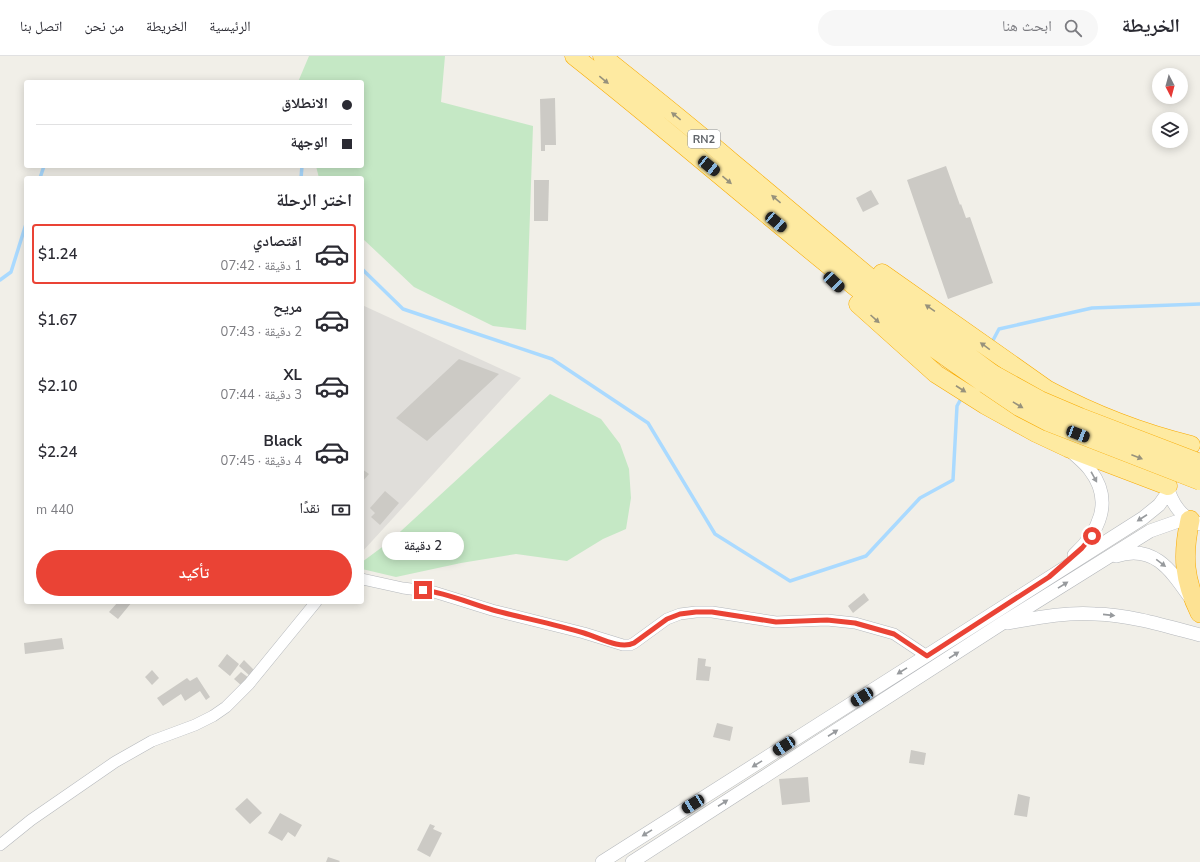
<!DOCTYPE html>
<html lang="ar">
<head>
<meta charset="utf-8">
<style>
	body { margin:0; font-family:"Nunito Sans","Noto Naskh Arabic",sans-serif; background:#f7f7f7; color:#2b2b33; direction:rtl; height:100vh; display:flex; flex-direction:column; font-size:15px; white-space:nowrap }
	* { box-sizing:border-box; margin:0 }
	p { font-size:13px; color:#7c7c81 }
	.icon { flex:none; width:22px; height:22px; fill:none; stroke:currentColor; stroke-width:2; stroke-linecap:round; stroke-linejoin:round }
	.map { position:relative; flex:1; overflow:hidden; direction:ltr }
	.side { position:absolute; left:24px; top:120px; width:340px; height:428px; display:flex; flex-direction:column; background:#fff; border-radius:4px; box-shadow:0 2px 10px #0003; direction:rtl }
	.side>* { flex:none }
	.guide { position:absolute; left:24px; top:24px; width:340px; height:88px; border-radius:4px; box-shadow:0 2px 10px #0003; direction:rtl; display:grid; align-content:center; height:88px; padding:0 12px; background:#fff }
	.needle { width:26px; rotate:174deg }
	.tools { position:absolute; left:1152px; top:12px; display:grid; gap:8px }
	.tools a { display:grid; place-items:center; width:36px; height:36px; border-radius:50%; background:#fff; box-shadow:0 2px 10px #0003; font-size:20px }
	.end { position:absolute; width:18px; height:18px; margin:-9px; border:5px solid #ea4335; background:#fff; box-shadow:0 0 0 2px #fff }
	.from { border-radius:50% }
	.bubble { position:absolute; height:28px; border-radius:14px; background:#fff; box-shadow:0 2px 10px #0003; font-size:13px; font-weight:600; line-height:28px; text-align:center; direction:rtl }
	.car { position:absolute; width:12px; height:24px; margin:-12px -6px; border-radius:5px; box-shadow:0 0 3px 1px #0007; background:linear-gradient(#222 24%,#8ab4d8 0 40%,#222 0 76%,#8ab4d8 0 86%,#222 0) }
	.guide b { display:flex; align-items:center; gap:14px; height:38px; font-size:15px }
	.guide b+b { border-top:1px solid #e1e1e2 }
	.guide i { width:10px; height:10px; background:#2b2b33 }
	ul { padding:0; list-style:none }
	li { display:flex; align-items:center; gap:12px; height:60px; margin:0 8px 6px; padding:0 4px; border:2px solid transparent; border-radius:4px }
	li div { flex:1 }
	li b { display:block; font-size:15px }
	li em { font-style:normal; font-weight:600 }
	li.selected { border-color:#ea4335 }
	li>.icon { width:36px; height:36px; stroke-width:1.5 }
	h2 { padding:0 12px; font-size:18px; line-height:48px }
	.pay { display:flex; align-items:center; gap:10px; height:44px; padding:0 12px; font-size:15px }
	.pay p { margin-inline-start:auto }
	.cta { display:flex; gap:8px; margin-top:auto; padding:8px 12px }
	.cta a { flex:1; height:46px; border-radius:24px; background:#ea4335; color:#fff; font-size:16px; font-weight:600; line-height:46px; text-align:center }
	header { display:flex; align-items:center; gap:24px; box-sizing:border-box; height:56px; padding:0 20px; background:#fff; border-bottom:1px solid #e1e1e2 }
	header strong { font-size:19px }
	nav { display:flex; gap:22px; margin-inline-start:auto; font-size:14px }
	.search { width:280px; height:36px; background:#f7f7f7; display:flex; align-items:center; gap:10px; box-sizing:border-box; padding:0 14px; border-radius:22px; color:#7c7c81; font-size:15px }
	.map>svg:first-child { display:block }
	.industrial { fill:#e0deda }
	.green { fill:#c5e8c5 }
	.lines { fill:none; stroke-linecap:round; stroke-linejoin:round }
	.stream { stroke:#aadaff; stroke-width:3.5 }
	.building { fill:#cccac5 }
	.minor-casing { stroke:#b5b8bc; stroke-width:12 }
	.tertiary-casing { stroke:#b5b8bc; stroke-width:14 }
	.trunk-casing { stroke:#f9ab00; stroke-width:19 }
	.motorway-casing { stroke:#f9ab00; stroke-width:20 }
	.minor { stroke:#fff; stroke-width:11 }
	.tertiary { stroke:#fff; stroke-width:13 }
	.trunk { stroke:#feeaa1; stroke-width:18 }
	.motorway { stroke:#fde293; stroke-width:19 }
	.trunk-bridge-casing { stroke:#f9ab00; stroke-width:19; stroke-linecap:butt }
	.trunk-bridge { stroke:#feeaa1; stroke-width:18 }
	.oneway { fill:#97927c }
	.oneway2 { fill:#979a9d }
	.route { stroke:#ea4335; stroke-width:5 }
	.labels { text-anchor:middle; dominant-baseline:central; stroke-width:3; stroke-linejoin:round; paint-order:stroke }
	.shield { fill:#fff; stroke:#8f9295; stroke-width:1 }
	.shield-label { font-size:11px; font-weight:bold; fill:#5f6368 }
</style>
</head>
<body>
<header>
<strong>الخريطة</strong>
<div class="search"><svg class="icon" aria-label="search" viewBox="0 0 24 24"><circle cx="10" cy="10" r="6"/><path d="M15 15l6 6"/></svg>ابحث هنا</div>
<nav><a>الرئيسية</a><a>الخريطة</a><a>من نحن</a><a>اتصل بنا</a></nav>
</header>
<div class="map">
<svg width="1200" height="806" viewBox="0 0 1200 806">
	<rect width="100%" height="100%" fill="#f1efe8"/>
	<!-- industrial -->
	<path class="industrial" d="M362,249L521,322L362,496Z"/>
	<!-- green -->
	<path class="green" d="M309,0H445L441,46L533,70L526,274L493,270L414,231L362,182V122H319L316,110H362V26H298Z
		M550,338L601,363L620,388L629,413L631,442L626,473L603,483L567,505L516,498L461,507L396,521L362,513V506L389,486Z"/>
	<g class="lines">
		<!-- stream -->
		<path class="stream" d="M40,122L44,110
			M301,122L302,110
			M362,213L403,253L552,303L648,367L715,478L790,525L866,500L920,442L953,424L957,350L962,341
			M0,224L11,216L26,168
			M991,288L999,273L1092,252L1200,248"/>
	</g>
	<!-- building -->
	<path class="building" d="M555,42L556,89H545V95H541L540,43Z
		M946,110L960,149L961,148L966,162L970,161L993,227L948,243L907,124Z
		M534,124H549L548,165H534Z
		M871,134L879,148L863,156L856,142Z
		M459,303L499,318L427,385L396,362Z
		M362,413L369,418L362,426Z
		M385,435L399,447L380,469L371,461L375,457L370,452Z
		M864,537L869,544L853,557L848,550Z
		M118,546H132L118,563L109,556Z
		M62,582L64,593L25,598L24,587Z
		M227,598L239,608L230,620L218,610Z
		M698,602L706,603L705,610L711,611L709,625L696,624Z
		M244,604L255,615L250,620L239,610Z
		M152,614L159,622L152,629L145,621Z
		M241,616L249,622L242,630L234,623Z
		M197,621L210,641L206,644L200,635L185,645L181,638L163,650L157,642L187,622L190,625Z
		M717,667L733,671L730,685L713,681Z
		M911,694L926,697L924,709L909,707Z
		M808,721L810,746L782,749L779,723Z
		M1018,738L1030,741L1027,761L1014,759Z
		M247,742L262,757L250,768L235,753Z
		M280,757L302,769L295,781L288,776L282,785L268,777Z
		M430,768L435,770L433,773L442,777L430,801L417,794Z
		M328,801L340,805L339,806H326Z"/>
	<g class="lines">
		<defs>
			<path id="minor" d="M362,523L403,532L434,536L492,554L584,577L623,589H630L634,587L667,563L680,558L696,556H712L776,566L827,564L855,567L894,578L927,600
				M0,789L31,764L115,706L152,685L195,669L213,660L226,651L249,628L316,546"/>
			<path id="tertiary" d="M1072,396C1078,402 1085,407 1090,414C1114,445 1099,476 1074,499
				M1167,429C1171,447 1182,463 1200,468
				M1116,500C1153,488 1170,513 1189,540
				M1007,567C1036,562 1065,556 1095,558C1131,559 1166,570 1200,579
				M602,806L1143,462L1159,449L1169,435
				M632,806L1001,568L1150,475L1187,462"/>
			<path id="trunk" d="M574,0C688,90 796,186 911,275C935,294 960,311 985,328
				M602,0C646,35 690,70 733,107C819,178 902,252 993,318
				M882,217L1048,334C1093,358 1142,377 1191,389
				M858,248L936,318L985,349L1036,377L1068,392L1168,430"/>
			<path id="motorway" d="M1190,464C1182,500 1184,524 1200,557"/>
		</defs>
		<!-- minor casing -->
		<use href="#minor" class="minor-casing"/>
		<!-- tertiary casing -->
		<use href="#tertiary" class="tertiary-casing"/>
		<!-- trunk casing -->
		<use href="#trunk" class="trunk-casing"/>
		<!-- motorway casing -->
		<use href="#motorway" class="motorway-casing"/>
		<!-- minor -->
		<use href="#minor" class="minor"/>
		<!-- tertiary -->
		<use href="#tertiary" class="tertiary"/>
		<!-- trunk -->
		<use href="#trunk" class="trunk"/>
		<!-- motorway -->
		<use href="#motorway" class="motorway"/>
		<defs>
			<path id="trunk-bridge" d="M993,318L1040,344L1080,361L1200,407
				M985,328L1019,351L1048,366L1200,425"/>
		</defs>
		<!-- trunk-bridge casing -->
		<use href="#trunk-bridge" class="trunk-bridge-casing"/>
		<!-- trunk-bridge -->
		<use href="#trunk-bridge" class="trunk-bridge"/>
	</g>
	<!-- one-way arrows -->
	<defs><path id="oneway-solid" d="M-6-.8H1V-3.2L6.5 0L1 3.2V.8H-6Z"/></defs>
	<g class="oneway">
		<use href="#oneway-solid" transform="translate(604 24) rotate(39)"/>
		<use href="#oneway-solid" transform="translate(676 60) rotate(-141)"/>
		<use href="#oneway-solid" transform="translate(727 124) rotate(40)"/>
		<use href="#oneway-solid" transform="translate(776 143) rotate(-140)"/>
		<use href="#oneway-solid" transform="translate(930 252) rotate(-145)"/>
		<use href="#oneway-solid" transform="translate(875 263) rotate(42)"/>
		<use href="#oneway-solid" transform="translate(985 290) rotate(-144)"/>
		<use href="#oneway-solid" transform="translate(961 333) rotate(33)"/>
		<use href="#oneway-solid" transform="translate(1018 349) rotate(31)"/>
		<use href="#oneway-solid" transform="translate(1137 401) rotate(21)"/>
	</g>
	<g class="oneway2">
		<use href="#oneway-solid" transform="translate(1094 421) rotate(61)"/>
		<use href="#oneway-solid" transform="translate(1142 462) rotate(147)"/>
		<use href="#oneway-solid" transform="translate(1161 507) rotate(37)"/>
		<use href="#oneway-solid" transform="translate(1063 529) rotate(-32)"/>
		<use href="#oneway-solid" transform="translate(1109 559) rotate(6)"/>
		<use href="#oneway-solid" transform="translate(954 599) rotate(-33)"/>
		<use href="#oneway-solid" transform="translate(902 615) rotate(148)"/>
		<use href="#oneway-solid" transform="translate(833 677) rotate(-33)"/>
		<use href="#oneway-solid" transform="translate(757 708) rotate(148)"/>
		<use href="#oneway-solid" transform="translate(723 747) rotate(-33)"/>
		<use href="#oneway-solid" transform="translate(647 777) rotate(148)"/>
	</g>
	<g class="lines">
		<!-- route -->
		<path class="route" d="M423,534C447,537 469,547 493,554C523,562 554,568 584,577C598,581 620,594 634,587L667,563L680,558L696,556H712L776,566L827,564L855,567L894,578L927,600L1049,521L1082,492L1092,480"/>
	</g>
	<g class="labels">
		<!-- shield labels -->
		<rect class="shield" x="688" y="74" width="32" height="18" rx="3"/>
		<g class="shield-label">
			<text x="704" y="83">RN2</text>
		</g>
	</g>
</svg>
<div class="tools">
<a><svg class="needle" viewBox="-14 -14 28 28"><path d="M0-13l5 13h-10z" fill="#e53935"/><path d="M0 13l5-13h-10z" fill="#7c7c81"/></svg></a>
<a><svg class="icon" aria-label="layers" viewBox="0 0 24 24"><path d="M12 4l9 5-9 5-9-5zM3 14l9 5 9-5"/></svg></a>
</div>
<i class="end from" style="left:1092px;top:480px"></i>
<i class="end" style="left:423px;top:534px"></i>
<div class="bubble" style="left:382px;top:476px;width:82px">2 دقيقة</div>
<i class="car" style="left:709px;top:110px;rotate:129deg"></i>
<i class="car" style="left:776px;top:166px;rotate:131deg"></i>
<i class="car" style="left:834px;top:226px;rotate:134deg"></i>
<i class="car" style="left:1078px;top:378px;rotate:111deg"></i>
<i class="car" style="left:862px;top:641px;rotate:238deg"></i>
<i class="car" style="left:784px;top:690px;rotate:237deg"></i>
<i class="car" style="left:693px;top:748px;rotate:238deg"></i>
<div class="guide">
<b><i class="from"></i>الانطلاق</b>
<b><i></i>الوجهة</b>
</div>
<section class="side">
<h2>اختر الرحلة</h2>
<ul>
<li class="selected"><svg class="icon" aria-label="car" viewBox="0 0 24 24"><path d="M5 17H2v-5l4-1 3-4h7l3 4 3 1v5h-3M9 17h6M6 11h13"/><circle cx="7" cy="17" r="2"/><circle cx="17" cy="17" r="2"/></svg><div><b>اقتصادي</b><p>1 دقيقة · 07:42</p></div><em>$1.24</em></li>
<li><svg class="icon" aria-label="car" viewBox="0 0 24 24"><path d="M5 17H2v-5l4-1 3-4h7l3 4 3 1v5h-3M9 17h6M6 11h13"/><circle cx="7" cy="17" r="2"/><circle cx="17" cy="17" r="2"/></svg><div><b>مريح</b><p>2 دقيقة · 07:43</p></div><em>$1.67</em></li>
<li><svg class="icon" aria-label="car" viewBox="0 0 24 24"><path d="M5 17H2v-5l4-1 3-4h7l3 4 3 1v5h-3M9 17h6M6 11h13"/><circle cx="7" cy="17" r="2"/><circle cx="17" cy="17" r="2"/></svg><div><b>XL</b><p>3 دقيقة · 07:44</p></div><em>$2.10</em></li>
<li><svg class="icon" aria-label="car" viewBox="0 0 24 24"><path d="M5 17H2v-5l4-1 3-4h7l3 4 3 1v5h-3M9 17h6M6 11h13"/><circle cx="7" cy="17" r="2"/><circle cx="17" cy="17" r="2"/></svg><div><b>Black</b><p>4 دقيقة · 07:45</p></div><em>$2.24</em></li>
</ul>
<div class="pay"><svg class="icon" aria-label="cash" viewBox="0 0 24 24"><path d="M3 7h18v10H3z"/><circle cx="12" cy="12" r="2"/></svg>نقدًا<p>440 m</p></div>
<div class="cta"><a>تأكيد</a></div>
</section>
</div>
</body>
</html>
